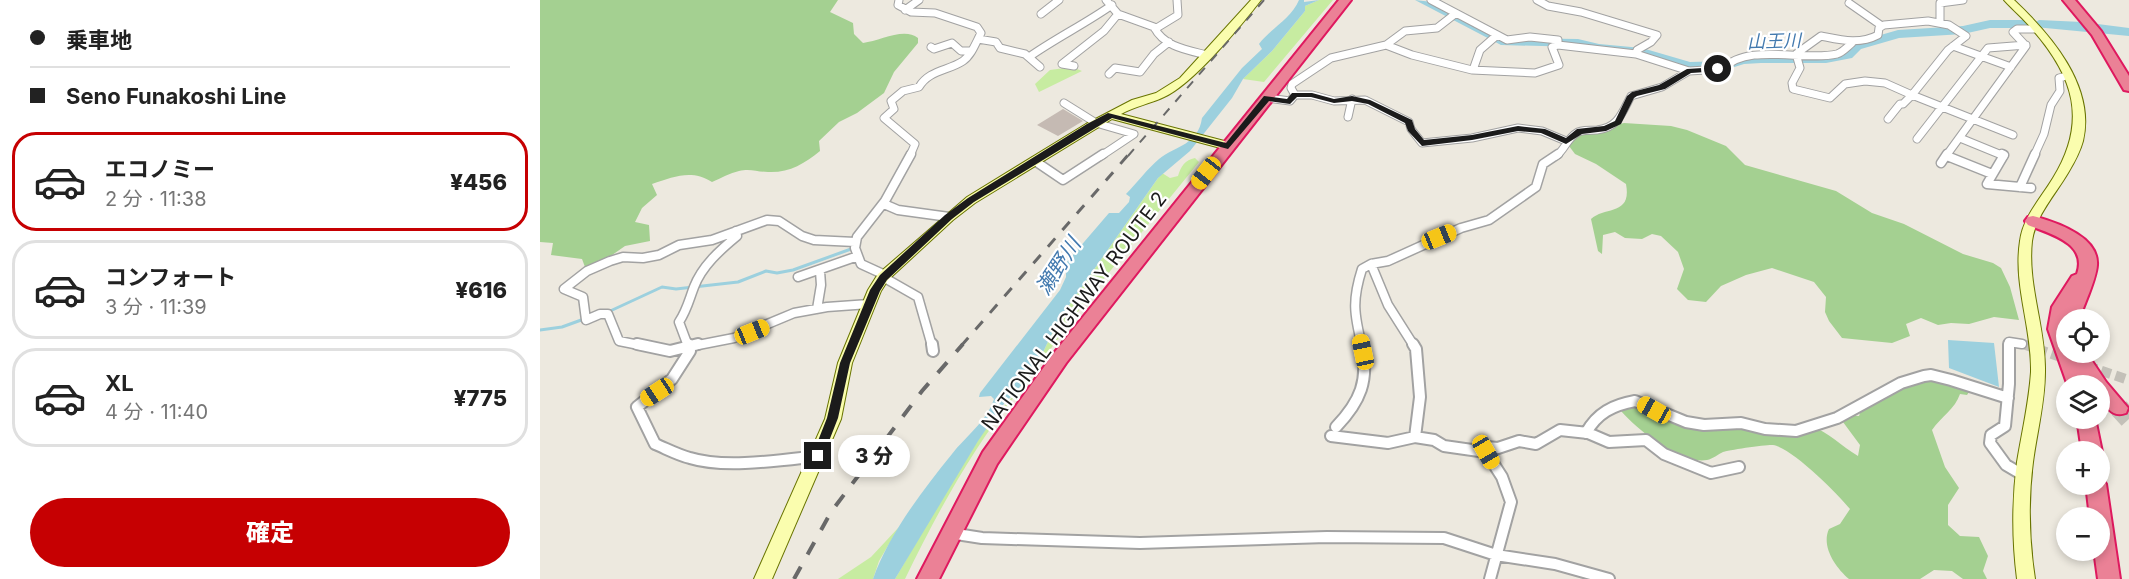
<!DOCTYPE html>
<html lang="ja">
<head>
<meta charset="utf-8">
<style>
	body { margin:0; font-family:Inter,"Noto Sans JP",sans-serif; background:#f2f2f2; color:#222; height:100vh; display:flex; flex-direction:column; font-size:22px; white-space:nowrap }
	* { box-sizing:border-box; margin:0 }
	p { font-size:20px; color:#767676 }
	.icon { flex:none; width:33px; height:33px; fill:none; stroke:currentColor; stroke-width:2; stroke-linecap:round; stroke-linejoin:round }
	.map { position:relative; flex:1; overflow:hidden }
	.sheet { display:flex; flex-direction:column; background:#fff; width:540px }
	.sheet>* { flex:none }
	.guide { display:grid; align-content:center; height:132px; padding:0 30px; background:#fff }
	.controls { position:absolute; left:1516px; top:309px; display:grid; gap:12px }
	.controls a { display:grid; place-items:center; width:54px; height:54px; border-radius:50%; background:#fff; box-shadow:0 3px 9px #0003; font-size:30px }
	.end { position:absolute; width:27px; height:27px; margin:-14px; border:8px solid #1b1b1b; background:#fff; box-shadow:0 0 0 3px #fff }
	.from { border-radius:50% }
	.bubble { position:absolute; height:42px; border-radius:21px; background:#fff; box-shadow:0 3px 9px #0003; font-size:20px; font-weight:800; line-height:42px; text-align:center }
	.car { position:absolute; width:18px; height:36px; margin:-18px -9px; border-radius:8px; box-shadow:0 0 4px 2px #0007; background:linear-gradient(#f5c518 24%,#345 0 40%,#f5c518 0 76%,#345 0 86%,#f5c518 0) }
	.guide b { display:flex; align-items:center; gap:21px; height:57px; font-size:22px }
	.guide b+b { border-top:2px solid #e0e0e0 }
	.guide i { width:15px; height:15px; background:#222 }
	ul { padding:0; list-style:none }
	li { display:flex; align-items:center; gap:18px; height:99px; margin:0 12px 9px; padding:0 18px; border:3px solid #e0e0e0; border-radius:24px }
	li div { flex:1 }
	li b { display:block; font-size:22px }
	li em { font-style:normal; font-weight:800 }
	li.current { border-color:#c60002 }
	li>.icon { width:54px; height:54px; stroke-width:1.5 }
	.cta { display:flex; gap:12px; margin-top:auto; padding:12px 30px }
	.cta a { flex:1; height:69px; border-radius:36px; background:#c60002; color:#fff; font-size:24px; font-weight:800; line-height:69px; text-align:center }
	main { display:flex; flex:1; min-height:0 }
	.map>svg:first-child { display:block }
	.grass { fill:#c7eca1 }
	.forest { fill:#a4d091 }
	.water { fill:#9cd0de }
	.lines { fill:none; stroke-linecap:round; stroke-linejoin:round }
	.stream { stroke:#9cd0de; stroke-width:3 }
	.river { fill:#9cd0de; fill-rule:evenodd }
	.building { fill:#c5bab3 }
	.street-tunnel-far1 { stroke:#c3c0b8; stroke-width:8; stroke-dasharray:8 4.5; stroke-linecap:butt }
	.street-tunnel { stroke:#c3c0b8; stroke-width:10; stroke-dasharray:10 5; stroke-linecap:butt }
	.highway-tunnel { stroke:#c3c0b8; stroke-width:20; stroke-dasharray:20 10; stroke-linecap:butt }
	.street-far2-casing { stroke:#a2a2a2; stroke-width:9 }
	.street-far1-casing { stroke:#a2a2a2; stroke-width:11 }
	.street-casing { stroke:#a2a2a2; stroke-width:14 }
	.secondary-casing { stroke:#697400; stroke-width:2 }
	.highway-casing { stroke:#df195f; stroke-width:4 }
	.street-far2 { stroke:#fff; stroke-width:7 }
	.street-far1 { stroke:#fff; stroke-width:8 }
	.street { stroke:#fff; stroke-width:10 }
	.secondary { fill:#fafdae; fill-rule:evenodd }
	.highway { fill:#eb8196; fill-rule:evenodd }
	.rail-far2 { stroke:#696969; stroke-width:2; stroke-dasharray:9 9; stroke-linecap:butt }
	.rail-far1 { stroke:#696969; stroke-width:3; stroke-dasharray:11 11; stroke-linecap:butt }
	.rail { stroke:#696969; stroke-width:4; stroke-dasharray:14 14; stroke-linecap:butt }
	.route { fill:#1b1b1b }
	.labels { text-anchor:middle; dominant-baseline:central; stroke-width:4.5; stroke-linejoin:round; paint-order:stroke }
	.far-water-label { font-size:18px; font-style:italic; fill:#437aaf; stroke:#fff }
	.street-label { font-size:20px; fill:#1b1b1b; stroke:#fff }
	.water-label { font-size:21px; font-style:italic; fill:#437aaf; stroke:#fff }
</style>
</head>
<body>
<main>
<section class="sheet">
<div class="guide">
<b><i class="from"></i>乗車地</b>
<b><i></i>Seno Funakoshi Line</b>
</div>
<ul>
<li class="current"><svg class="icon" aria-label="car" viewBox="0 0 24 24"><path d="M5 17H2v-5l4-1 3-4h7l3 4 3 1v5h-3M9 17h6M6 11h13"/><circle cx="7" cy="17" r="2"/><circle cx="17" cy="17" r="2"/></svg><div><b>エコノミー</b><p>2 分 · 11:38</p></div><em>¥456</em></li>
<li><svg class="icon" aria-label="car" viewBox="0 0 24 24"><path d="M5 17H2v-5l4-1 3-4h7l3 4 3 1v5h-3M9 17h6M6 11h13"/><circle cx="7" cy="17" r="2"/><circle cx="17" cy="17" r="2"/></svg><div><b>コンフォート</b><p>3 分 · 11:39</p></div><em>¥616</em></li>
<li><svg class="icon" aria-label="car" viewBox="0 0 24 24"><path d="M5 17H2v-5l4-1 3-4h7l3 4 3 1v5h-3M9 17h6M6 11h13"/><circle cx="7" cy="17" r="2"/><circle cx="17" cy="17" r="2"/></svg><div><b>XL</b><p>4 分 · 11:40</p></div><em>¥775</em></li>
</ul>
<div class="cta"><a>確定</a></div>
</section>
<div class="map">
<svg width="1589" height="579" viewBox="0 0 1589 579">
	<rect width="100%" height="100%" fill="#ede9df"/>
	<!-- grass -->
	<path class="grass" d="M779,0H793L724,82L703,79L732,51L765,11V6Z
		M532,67L542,71L499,92L495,84L510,70Z
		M655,158L659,162L545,302L493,373L518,321L618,178L622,173L630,178L638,176C641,166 645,160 655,158Z
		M482,387C434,445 398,511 365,579H355C394,514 428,440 482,387Z
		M359,527L339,561L333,579H298L331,557Z"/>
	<!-- forest -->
	<path class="forest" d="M0,0H298L290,12L313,23L314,34L323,43C340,41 364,27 378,38V43L354,72L344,93L317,113L299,122L279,141L280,151C264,164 249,173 228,172C218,172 210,168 199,171C190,173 181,178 172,182C151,169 134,177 112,184L117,195L102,208L95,222L109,225L110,241L85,246L65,260L45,267L42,259L11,255L13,243L0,242Z
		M1084,123L1131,126L1147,130L1186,146L1205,165L1296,191L1332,213L1364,224L1423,254L1453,263L1461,268L1470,287L1479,320L1454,317L1429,324L1411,323L1398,325L1381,318L1366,324L1370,336L1352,343L1302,338L1289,321L1285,312L1286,297L1274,282L1232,268L1206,275L1181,286L1166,302L1148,300L1137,289L1144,269L1138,252L1121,236L1112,234L1102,239L1085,238L1075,232L1063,235L1062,254L1058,251L1051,219C1065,206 1092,216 1086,184L1056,164L1035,154L1029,146L1033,136Z
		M1385,370L1406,379L1412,374L1418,376L1420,384L1429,392L1427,395L1420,394C1415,409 1401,417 1392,430L1405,467L1419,488L1408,505V525L1420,536L1439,537L1448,556L1443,571L1447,579H1423L1412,571L1394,570L1380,579H1309C1295,567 1281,546 1289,529L1300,524L1310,509C1297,493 1252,448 1233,445C1230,444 1187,450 1183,452C1178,454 1173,459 1167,460C1140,465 1098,430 1081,411L1086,405L1098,404L1154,427L1270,426C1289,432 1301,446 1318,456L1320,445L1303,422L1305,415L1319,416L1322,407L1374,374Z"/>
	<!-- water -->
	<path class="water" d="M759,0H764V2L779,0L765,6V11L732,51L703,79L692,98L650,151L618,178L518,321L493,373L462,406L438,441L355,579H333C349,534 382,491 412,454C426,436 447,421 454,399L451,396L439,397L440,393L520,290L526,277V263L569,213H579L589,202L590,197L586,194C597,183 607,169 619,159C637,145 658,145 662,118L702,68L722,49L719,44C731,28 751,19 759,0Z
		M1408,340L1454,343L1459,387L1409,368Z"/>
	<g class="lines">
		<!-- stream -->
		<path class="stream" d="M68,312L122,287L136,289L198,282L226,271L237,273L253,270L311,249
			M0,330L22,327L44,319"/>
		<!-- river -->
		<path class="river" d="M875,0L901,3L915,12L967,38L1038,39L1059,44L1102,48L1150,62L1187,61L1203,56L1221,55H1286L1304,52L1313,43L1358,30L1423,26L1450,20H1486L1492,24L1486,28H1450L1423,34L1359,38L1321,49L1312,58L1286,63H1221L1204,64L1188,69L1149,70L1101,56L1059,52L1038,47L961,45Z
			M1499,20L1542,22L1589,28V36L1495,27L1493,24Z"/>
	</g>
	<!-- building -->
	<path class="building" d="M523,109L543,121L518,136L497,125Z"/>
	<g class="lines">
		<!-- street-tunnel-far1 -->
		<path class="street-tunnel-far1" d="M1482,344L1488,346"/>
		<!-- street-tunnel -->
		<path class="street-tunnel" d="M1483,344L1529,360
			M1547,366L1589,380"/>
		<!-- highway-tunnel -->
		<path class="highway-tunnel" d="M1579,408L1589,419"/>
		<defs>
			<path id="street-far2" d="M359,0L358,5L371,12L395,13L437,27L441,33C436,42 432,55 423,61C408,71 389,70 379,87L363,91L351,101L354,109L344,118L375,144L370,156
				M566,0L578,14L614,27C624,47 647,50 667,55
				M997,0L1008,6L1041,12L1117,35L1111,42L1097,50L1096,54
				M1309,3L1342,26
				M365,10L379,0
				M501,14L519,0
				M1388,21L1409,25L1426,36L1408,50L1372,95L1345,83L1325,81L1305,84L1290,98L1253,89L1252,83L1260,68L1256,54L1281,36C1301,40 1319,45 1338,35L1339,28L1344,25Z
				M1400,22V3L1423,0
				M615,29L638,15L637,0
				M438,39L456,42L460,48L485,54L500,67
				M846,45L865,31L897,28L915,14
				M1018,45L1096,54L1149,71L1183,69C1207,42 1265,62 1297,54C1303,52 1307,47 1312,43
				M1413,46L1471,67
				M391,47L394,49L412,43L421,51H430
				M489,57C516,38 545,24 572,5
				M534,66L522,64L564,31L578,14
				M933,70L940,50L956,36
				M569,74L575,68L600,72L614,54L629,42
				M755,95L751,88L752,84L791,58L846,45L872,55L932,70L995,73L1019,65L1012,47L1018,45V40L990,37L967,40L891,0
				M1372,95L1473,135
				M727,98L750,101L755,95H772L794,101L825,100L869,122L871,129L882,143L932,138L978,128L1002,131L1026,141
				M524,103L556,123L594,134L561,156
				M808,117L812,99
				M1348,119L1360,104H1363L1372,95
				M1420,138L1464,156
				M1377,139L1448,48L1486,45
				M1016,156C1025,150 1026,139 1038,132C1043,130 1051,130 1057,130C1078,128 1082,113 1091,96L1122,87L1149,71
				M1406,156L1486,46L1473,32L1477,29H1496
				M1494,156L1504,134L1511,105L1520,91L1519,78L1523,77"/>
			<path id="street-far1" d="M1462,154L1464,155L1447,184L1491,188
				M1407,156L1452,174
				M495,161L523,180L563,154
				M1401,163L1407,154
				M1480,187L1495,154
				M344,204L358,210L409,217
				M345,275L321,264L315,248L317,237L345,201L371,154
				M258,277L318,256
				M343,277L378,297L392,346
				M277,309L281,285L280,271
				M104,346L79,341L68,314H60L46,320L43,297L24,289L47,271L70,261L83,257L103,258L119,255L139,245L172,240L227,220L239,221L262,236L274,240L315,242
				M148,346L139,322C147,310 149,300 154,287C162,266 180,250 197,236L196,231
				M153,346L194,338L254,313L287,307L329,304
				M822,346C814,314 812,300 822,269L831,264
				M874,346L848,305L831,264L848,261L921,228L949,220L996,187L1003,164L1018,154
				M1469,346V342L1482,344"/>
			<path id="street" d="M97,344L130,351L158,344
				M148,344L150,351L132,379L97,407L115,444C127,449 138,455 150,458C185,469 242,460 278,456
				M392,344L393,351
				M873,344L876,349L880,397L875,437L894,440L904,446L946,452L962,477L971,502L950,579
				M1469,344V384L1465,426L1451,435L1450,443L1466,465L1483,475
				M796,427C820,402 830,380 821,344
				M1046,433C1057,413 1073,405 1095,401L1146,422L1164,425L1201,423L1225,429L1256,431L1297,418L1361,383L1384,376L1391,375L1411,380L1468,398
				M791,436L848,443L875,437
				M946,452L947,447L958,448L979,441L996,444L1020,430L1048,433L1069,442L1106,440L1124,454L1171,473L1199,467
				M410,533L442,538L600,543L787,537L904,538L956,555L1015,564L1069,579"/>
			<path id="secondary" d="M711,0H721C701,26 652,85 624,97C609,104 596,106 581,114L692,143V149L688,150L572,119L435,203L413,220L348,280L341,291L312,363L301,419L232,579H214L285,419L298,363L328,290L338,274L427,197L546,124L592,100L616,93L640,78Z
				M1464,0H1474C1510,34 1556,86 1543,141C1540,152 1534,163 1528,173C1515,195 1496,215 1492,241C1487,285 1506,328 1505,372C1505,402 1497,432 1493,462C1488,501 1489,540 1495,579H1477C1472,540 1472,501 1477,462C1482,432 1489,402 1491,372C1492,328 1473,285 1480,241C1483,217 1501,198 1513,178C1548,121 1534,77 1492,29C1484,19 1473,10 1464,0Z"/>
			<path id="highway" d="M799,0H811L526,363L457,464L399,579H377L443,452L514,353Z
				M1523,0H1535L1561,31L1589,76V91L1584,90L1552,35Z
				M1493,216C1515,222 1559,236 1557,265C1556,280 1544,304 1539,320H1527V352H1546L1566,382L1588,408L1586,413C1573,418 1568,408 1560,399V386H1549L1542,376L1546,386H1528L1508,329L1512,307L1532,276L1537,274C1548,243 1510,234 1488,225L1485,221L1488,217Z
				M1537,418H1555L1562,452L1560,455V452H1542Z
				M1560,477L1566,484L1580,579H1558L1554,550H1560V518H1550L1546,484H1560Z"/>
		</defs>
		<!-- street-far2 casing -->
		<use href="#street-far2" class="street-far2-casing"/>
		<!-- street-far1 casing -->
		<use href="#street-far1" class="street-far1-casing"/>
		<!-- street casing -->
		<use href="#street" class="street-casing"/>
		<!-- secondary casing -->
		<use href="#secondary" class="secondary-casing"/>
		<!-- highway casing -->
		<use href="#highway" class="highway-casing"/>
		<!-- street-far2 -->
		<use href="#street-far2" class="street-far2"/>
		<!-- street-far1 -->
		<use href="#street-far1" class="street-far1"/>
		<!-- street -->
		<use href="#street" class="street"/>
		<!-- secondary -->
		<use href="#secondary" class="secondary"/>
		<!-- highway -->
		<use href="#highway" class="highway"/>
		<!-- rail-far2 -->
		<path class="rail-far2" d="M588,156L724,0"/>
		<!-- rail-far1 -->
		<path class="rail-far1" d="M421,346L589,154"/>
		<!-- rail -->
		<path class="rail" d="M254,579L291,512L382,391L423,344"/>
	</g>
	<!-- route -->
	<path class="route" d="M1178,67H1181V71L1151,73L1125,89L1097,96L1094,98L1081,124L1066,131L1042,134L1026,144L1001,133L978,131L932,140L882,146L868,131L865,123L828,104L812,101L794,103L771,97H757L750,104L729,101L688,149L572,118L434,202L412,219L347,280L340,291L310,363L298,418L282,459L278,461L272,456L287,418L300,363L330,290L340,275L405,215L428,198L547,124L568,113L686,143L724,96L747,99L752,93H772L794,99L812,96L830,100L872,120L875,129L884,140L932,135L978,126L1005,129L1026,138L1037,129L1064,126L1075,121L1087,96L1092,92L1119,85L1147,69Z"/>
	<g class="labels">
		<!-- far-water labels -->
		<g class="far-water-label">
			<text transform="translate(1234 41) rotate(-2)">山王川</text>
		</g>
		<!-- street labels -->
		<g class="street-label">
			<text transform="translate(534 311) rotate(-53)">NATIONAL HIGHWAY ROUTE 2</text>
		</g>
		<!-- water labels -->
		<g class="water-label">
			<text transform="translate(518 266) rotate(-57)">瀬野川</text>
		</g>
	</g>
</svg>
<div class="controls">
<a><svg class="icon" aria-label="locate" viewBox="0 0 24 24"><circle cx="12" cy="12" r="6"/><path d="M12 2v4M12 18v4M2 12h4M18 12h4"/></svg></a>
<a><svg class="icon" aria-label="layers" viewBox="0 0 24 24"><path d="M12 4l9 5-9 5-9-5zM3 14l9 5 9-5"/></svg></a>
<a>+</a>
<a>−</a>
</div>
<i class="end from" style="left:1178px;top:69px"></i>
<i class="end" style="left:278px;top:456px"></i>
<div class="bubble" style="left:298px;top:435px;width:72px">3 分</div>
<i class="car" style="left:666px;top:173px;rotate:218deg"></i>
<i class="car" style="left:899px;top:237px;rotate:68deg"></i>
<i class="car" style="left:212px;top:332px;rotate:68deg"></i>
<i class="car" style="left:823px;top:352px;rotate:348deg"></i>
<i class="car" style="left:117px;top:392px;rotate:237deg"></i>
<i class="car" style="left:1114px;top:410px;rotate:299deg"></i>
<i class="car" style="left:946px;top:452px;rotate:150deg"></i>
</div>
</main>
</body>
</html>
